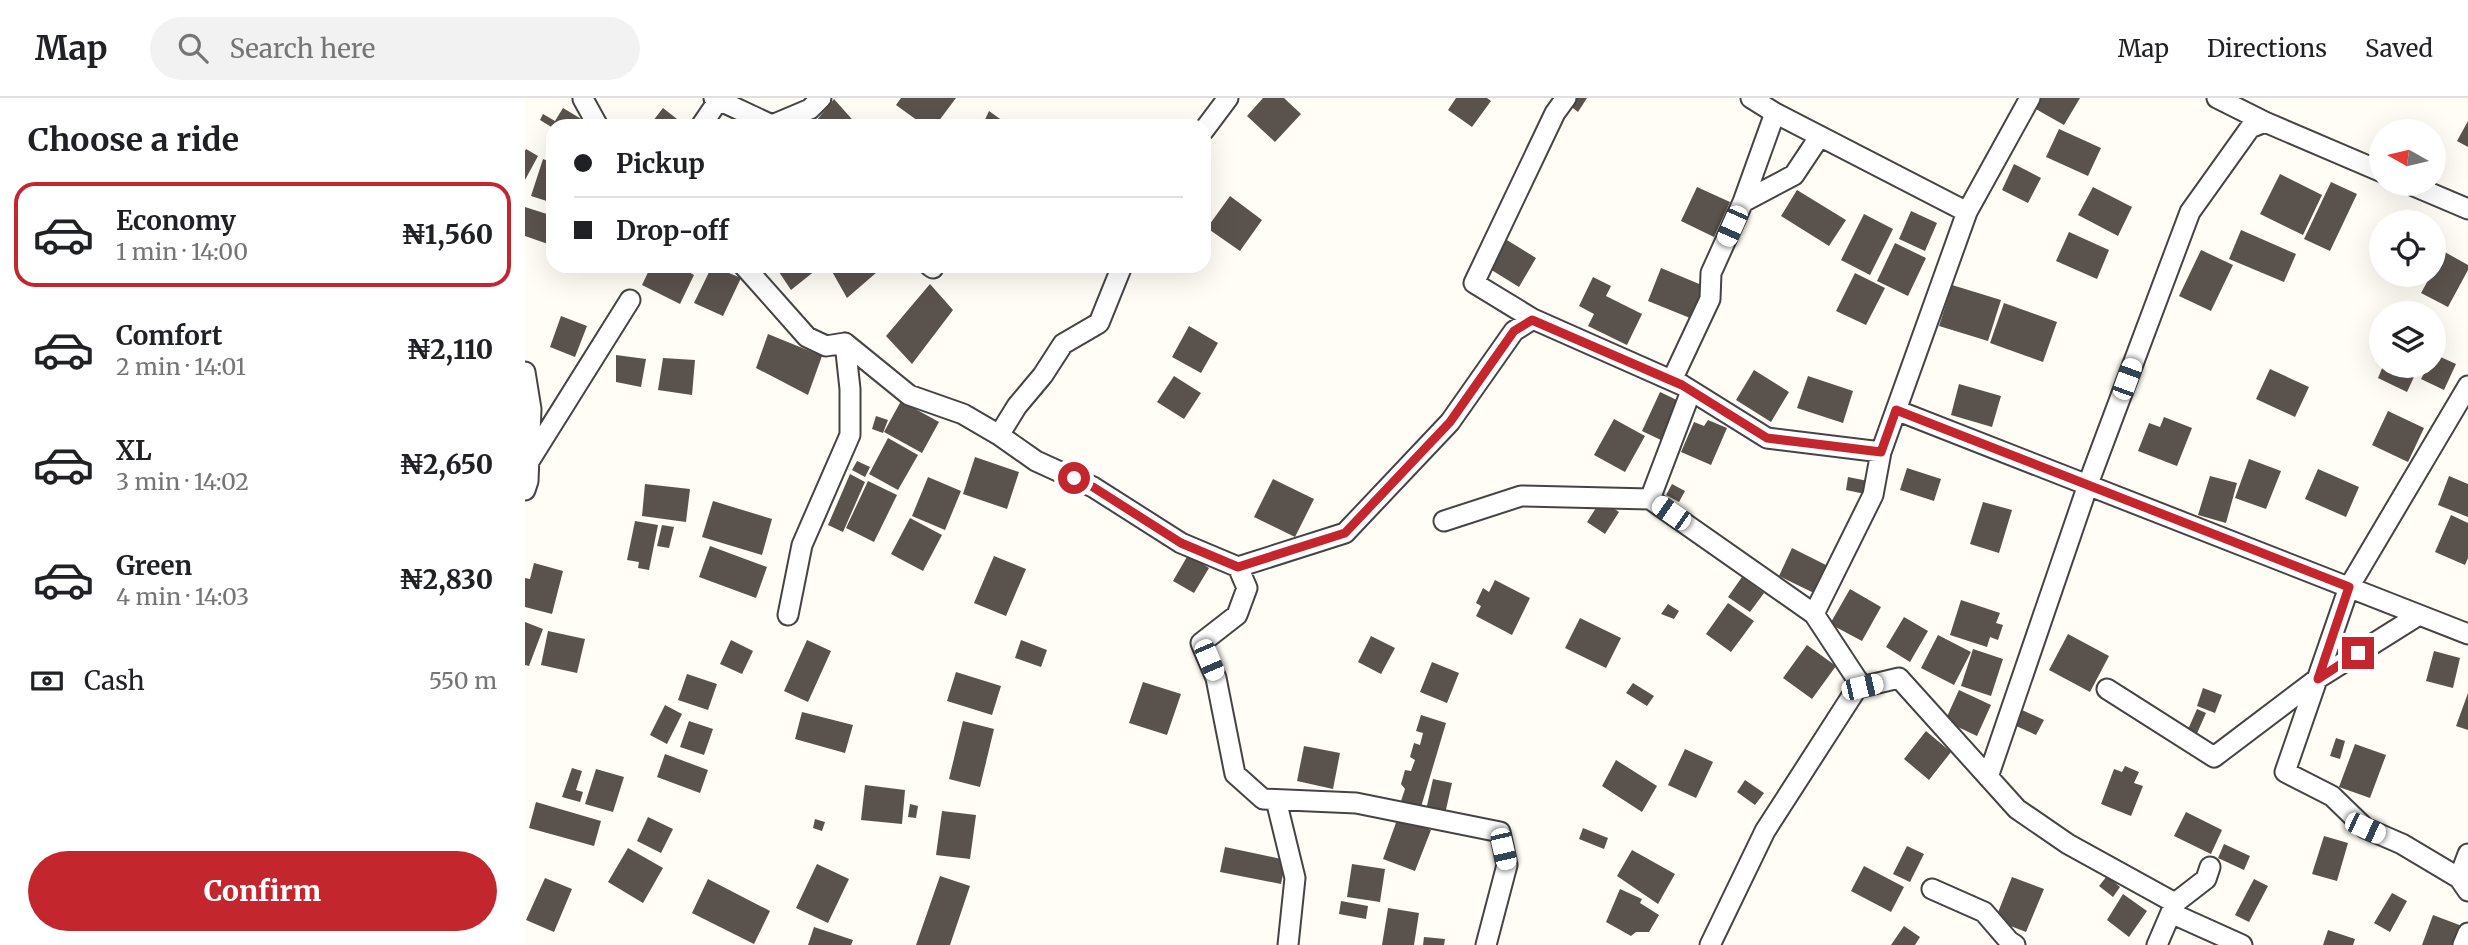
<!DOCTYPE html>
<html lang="en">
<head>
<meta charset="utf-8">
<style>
	body { margin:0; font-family:Merriweather,serif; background:#f2f2f2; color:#202124; height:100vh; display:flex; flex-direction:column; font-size:26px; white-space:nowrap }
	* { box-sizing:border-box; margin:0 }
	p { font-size:23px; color:#757577 }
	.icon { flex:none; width:38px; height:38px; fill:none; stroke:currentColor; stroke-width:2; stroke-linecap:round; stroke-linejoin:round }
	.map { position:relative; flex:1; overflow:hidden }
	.drawer { display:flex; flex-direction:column; background:#fff; width:525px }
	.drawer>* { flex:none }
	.top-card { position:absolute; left:21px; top:21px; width:665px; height:154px; border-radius:21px; box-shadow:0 7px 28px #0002; display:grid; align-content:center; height:154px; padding:0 28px; background:#fff }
	.needle { width:46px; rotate:278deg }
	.controls { position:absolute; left:1844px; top:21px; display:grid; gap:14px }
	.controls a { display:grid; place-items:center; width:77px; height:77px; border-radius:50%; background:#fff; box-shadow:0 7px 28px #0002; font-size:35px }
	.end { position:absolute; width:32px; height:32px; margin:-16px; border:9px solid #c4262e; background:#fff; box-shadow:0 0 0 4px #fff }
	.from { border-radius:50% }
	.car { position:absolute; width:21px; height:42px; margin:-21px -10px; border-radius:9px; box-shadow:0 0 5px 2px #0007; background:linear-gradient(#fff 24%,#345 0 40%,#fff 0 76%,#345 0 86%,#fff 0) }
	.top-card b { display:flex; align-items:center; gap:24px; height:66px; font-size:26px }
	.top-card b+b { border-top:2px solid #e0e0e0 }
	.top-card i { width:18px; height:18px; background:#202124 }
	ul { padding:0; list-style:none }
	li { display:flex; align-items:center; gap:21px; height:105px; margin:0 14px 10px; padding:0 14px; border:4px solid transparent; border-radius:21px }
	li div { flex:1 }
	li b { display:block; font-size:26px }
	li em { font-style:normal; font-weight:800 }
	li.active { border-color:#c4262e }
	li>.icon { width:63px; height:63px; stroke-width:1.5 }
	h2 { padding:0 28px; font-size:32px; line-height:84px }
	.pay { display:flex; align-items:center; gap:18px; height:77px; padding:0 28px; font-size:26px }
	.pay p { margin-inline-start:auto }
	.action { display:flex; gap:14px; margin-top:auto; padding:14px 28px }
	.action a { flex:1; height:80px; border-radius:42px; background:#c4262e; color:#fff; font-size:28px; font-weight:800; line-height:80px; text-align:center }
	header { display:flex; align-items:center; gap:42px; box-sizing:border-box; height:98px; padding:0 35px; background:#fff; border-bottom:2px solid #e0e0e0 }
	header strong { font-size:33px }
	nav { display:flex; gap:38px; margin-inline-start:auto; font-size:24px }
	.search { width:490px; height:63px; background:#f2f2f2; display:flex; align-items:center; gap:18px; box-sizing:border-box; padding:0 24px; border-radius:38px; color:#757577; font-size:26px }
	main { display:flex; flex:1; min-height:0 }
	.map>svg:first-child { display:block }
	.building { fill:#5a524d }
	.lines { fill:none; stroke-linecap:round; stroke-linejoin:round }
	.minor-casing { stroke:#444; stroke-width:23 }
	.minor { stroke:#fff; stroke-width:19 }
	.route { stroke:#c4262e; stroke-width:9 }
</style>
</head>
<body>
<header>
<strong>Map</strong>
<div class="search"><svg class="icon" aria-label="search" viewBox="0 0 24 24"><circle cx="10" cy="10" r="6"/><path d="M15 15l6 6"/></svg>Search here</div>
<nav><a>Map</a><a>Directions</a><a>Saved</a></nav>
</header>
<main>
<section class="drawer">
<h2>Choose a ride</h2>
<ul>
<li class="active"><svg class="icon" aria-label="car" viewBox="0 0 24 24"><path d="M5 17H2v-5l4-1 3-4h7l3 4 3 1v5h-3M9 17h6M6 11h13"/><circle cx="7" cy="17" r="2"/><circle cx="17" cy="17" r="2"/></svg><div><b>Economy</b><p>1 min · 14:00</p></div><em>₦1,560</em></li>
<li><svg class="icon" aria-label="car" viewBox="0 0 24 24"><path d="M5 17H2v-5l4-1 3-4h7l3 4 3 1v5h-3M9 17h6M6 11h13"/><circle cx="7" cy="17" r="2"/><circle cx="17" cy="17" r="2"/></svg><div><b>Comfort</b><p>2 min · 14:01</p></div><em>₦2,110</em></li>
<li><svg class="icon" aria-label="car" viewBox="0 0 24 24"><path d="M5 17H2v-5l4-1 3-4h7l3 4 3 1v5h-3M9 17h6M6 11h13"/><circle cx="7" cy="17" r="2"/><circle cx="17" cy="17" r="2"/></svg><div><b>XL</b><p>3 min · 14:02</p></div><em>₦2,650</em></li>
<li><svg class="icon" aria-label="car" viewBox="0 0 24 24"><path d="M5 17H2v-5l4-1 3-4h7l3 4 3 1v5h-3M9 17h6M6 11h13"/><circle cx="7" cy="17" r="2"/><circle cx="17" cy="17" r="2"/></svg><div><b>Green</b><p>4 min · 14:03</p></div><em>₦2,830</em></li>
</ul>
<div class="pay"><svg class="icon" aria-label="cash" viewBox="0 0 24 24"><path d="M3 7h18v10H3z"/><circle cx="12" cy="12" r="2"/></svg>Cash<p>550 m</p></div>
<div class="action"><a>Confirm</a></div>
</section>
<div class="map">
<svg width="1943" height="847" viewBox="0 0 1943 847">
	<rect width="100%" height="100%" fill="#fffdf5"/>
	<!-- building -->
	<path class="building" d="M376,0H431L410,28H400L371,7Z
		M738,0H759L776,16L750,44L722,18Z
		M931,0H962L966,3L947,29L923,12Z
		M1049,0H1062L1053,14L1044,7Z
		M1514,0H1555L1539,27L1509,10Z
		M309,1L333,28H287Z
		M38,10L68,28H28V30L15,22L18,16L30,23Z
		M138,10L161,28H124Z
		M464,13L485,28H457Z
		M1943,23V49L1932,43Z
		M1534,31L1576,50L1563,78L1521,59Z
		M1,51L13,58L0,82V53Z
		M18,61L28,65V105L6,98Z
		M1489,66L1516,80L1503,105L1477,92Z
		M1755,76L1797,97L1778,137L1735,116Z
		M1806,84L1832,96L1805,153L1779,141Z
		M1172,89L1205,104L1189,139L1156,123Z
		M1568,89L1607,109L1593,138L1553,117Z
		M1272,92L1321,122L1304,148L1256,118Z
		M705,98L737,122L715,153L682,130Z
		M0,109L28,118V129L23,146L0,138Z
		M1386,113L1412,125L1400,153L1374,141Z
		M1339,116L1368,131L1345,177L1316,162Z
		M1716,132L1771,156L1759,184L1704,161Z
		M1544,134L1584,152L1572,181L1531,163Z
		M977,139L1011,160L994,189L960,168Z
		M1370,145L1401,160L1383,198L1352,183Z
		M1676,152L1708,167L1686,213L1654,198Z
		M1918,153L1943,167V172L1923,209L1896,195L1906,177H1909V170Z
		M126,168H153L169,177L155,206L117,187Z
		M187,168L216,180L198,218L169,205Z
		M250,168H296L266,192Z
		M307,168H359L322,200L305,170Z
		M1136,170L1179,188L1165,220L1123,203Z
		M1330,175L1360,190L1341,227L1311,213Z
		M1068,179L1086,188L1081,198L1117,216L1102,247L1063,228L1069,216L1054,208Z
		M405,186L428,212L387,266L361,238Z
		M1427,187L1476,202L1463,243L1414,228Z
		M1479,205L1532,224L1518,264L1465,245Z
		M36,218L62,228L50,259L25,249Z
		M664,228L693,245L676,275L647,259Z
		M243,236L297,258L283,297L231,270Z
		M1909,256L1931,266L1919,292L1896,281L1903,268H1909Z
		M91,257L121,261L116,289L91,284Z
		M138,260L170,262L167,297L133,292Z
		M1858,268H1894L1882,294L1853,280Z
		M1745,271L1784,289L1770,319L1731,301Z
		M1229,272L1264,294L1246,324L1211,302Z
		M649,278L676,295L659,321L632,304Z
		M1283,278L1328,293L1318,325L1272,310Z
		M1434,286L1476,298L1467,329L1426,317Z
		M1135,294L1156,304L1138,343L1117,333Z
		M376,303L414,324L397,355L359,334Z
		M1863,313L1899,330L1883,364L1847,347Z
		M351,318L363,322L358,335L347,331Z
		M1639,319L1667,330L1652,368L1613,353L1624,325L1635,329Z
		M1089,321L1120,338L1100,374L1069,357Z
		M1183,322L1202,330L1186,367L1156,354L1169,324L1179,328Z
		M363,340L393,357L373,392L344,376Z
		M450,359L494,374L482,411L438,396Z
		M1724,361L1756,373L1741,411L1710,400Z
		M332,363L345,369L340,379L327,372Z
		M1382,370L1416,381L1409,403L1375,392Z
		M1793,371L1834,389L1821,419L1780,401Z
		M325,376L340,384L318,434L303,427Z
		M1685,378L1712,385L1701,425L1673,417Z
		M1924,378L1943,386V419L1913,407Z
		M403,379L436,393L420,432L387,418Z
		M1323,379L1343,383L1340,396L1321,392Z
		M748,381L789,401L770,439L729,419Z
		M343,383L372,397L349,444L321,430Z
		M120,386L165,391L161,424L117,418Z
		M1147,386L1160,393L1154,404L1141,397Z
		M1076,402L1094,414L1080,436L1062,424Z
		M188,403L247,421L237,457L177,439Z
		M1458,404L1487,412L1474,455L1445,446Z
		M1926,417L1943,425V460L1940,467L1910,454Z
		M385,420L417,437L398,473L366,456Z
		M110,423L133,427L124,472L113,470L114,464L102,462Z
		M137,427L149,429L144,450L132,448Z
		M185,448L242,469L231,500L174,479Z
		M1267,450L1307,470L1293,497L1254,478Z
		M663,457L684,470L669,495L648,483Z
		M469,458L501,471L481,518L449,505Z
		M9,465L38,473L27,516L0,509V480L5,481Z
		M1217,479L1239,495L1225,514L1203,499Z
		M970,482L1005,500L987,537L951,518L956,508L951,505L958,490L964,494Z
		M1325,491L1356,509L1337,543L1305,526Z
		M1436,502L1475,515L1471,525L1478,527L1473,542L1465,539L1462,549L1425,537Z
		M1203,505L1229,523L1206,554L1181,536Z
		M1143,506L1154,513L1149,521L1136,516Z
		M1379,519L1403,533L1385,564L1361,549Z
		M1055,520L1096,540L1081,570L1040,550Z
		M0,524L18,531L4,568L0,567Z
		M23,533L60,541L52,575L16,567Z
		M1543,536L1584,558L1565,594L1524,572Z
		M1413,537L1446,554L1429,587L1396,570Z
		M846,538L870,550L856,576L833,564Z
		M206,542L228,553L217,576L195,566Z
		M282,542L306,553L283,604L259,593Z
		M496,542L522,552L516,569L490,560Z
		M1282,547L1311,568L1287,601L1258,580Z
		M1448,551L1478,561L1466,598L1436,588Z
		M1909,553L1935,560L1928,590L1901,583Z
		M907,564L934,575L922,605L895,594Z
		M431,574L476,588L467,617L422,603Z
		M162,576L192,586L183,612L153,602Z
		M618,584L656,596L642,637L604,625Z
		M1108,585L1129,598L1122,608L1101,595Z
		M1678,590L1697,597L1690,615L1672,608Z
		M1434,592L1466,607L1452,638L1420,623Z
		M1943,595V632L1931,628Z
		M140,607L157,616L142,646L125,637Z
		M1672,611L1681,615L1670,640L1661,636Z
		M1497,612L1519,622L1511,637L1489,627Z
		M277,614L328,627L320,655L270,641Z
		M896,617L921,625L896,709L876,703L880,691L876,686L880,672L886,673L890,662L885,659L889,645L895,647L898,635L891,633Z
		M164,623L188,631L179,657L155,649Z
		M438,623L469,631L455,689L424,681Z
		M1401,633L1426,654L1404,682L1379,661Z
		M1811,640L1820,643L1815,661L1805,658Z
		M1830,646L1861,657L1845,700L1814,689Z
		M779,648L815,655L808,691L772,683Z
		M1160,651L1188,664L1171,700L1143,687Z
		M140,656L183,672L175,695L132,679Z
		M1091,662L1132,688L1117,714L1077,688Z
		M1600,668L1614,674L1609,685L1618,688L1606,718L1576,706L1589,671L1597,674Z
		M47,670L57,673L51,692L58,694L55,704L37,699Z
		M71,671L99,679L88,714L60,706Z
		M908,681L927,685L920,716L901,712Z
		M1220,682L1239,695L1230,707L1212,694Z
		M340,687L380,692L377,726L336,722Z
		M11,704L76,723L69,748L4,730Z
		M385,706L393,708L391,720L383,719Z
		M417,713L451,717L445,761L411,757Z
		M1661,714L1697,732L1686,756L1649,738Z
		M123,719L148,731L136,755L112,743Z
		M873,719L906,732L890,773L858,761Z
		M290,721L300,724L297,733L288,730Z
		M1058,730L1083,740L1079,751L1054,741Z
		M1799,738L1823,745L1812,783L1787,776Z
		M1699,746L1725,758L1719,772L1693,760Z
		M1382,748L1399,756L1385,784L1368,776Z
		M700,749L761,762L756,786L695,774Z
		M103,750L138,770L118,805L83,784Z
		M1107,752L1150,776L1133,806L1092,778Z
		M292,766L324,781L303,825L271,810Z
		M827,766L860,771L855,804L822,799Z
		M1339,768L1379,789L1366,814L1326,793Z
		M415,778L445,788L425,847H391Z
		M1582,778L1595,789L1588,799L1574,788Z
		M1487,779L1519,791L1501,834L1470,822Z
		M20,780L47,791L29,834L1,822Z
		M183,781L245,813L229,846L167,815Z
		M1729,781L1743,788L1724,824L1710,817Z
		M1095,791L1117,801L1115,805L1134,817L1124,834H1111L1106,838L1081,824Z
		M1867,795L1882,803L1865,834L1849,825Z
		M1598,796L1622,813L1604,839L1582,822Z
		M816,803L843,808L841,821L814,816Z
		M863,810L894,815L889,847H857Z
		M1908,817L1937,828L1930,847H1897Z
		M1379,828L1395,839L1390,847H1366Z
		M289,829L328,842L326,847H283Z
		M1803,832L1830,841L1828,847H1798Z
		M899,839L920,841L919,847H898Z"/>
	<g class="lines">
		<defs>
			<path id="minor" d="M189,0L249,28
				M1041,0L1030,15L949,185L1008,221L1157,287L1242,340L1356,354
				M1226,0L1250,15L1442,114
				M1692,0L1740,24L1857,74
				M58,1L73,28
				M247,27L285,11L296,0
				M176,28L193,3
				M679,32L703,0
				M1884,86L1943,111
				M1218,104L1269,77L1295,38
				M219,168L282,239L301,248L320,245
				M405,168L408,170
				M597,168L574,225L538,246L518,277L492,308L474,337L511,363L568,389L656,445L713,469L820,435L925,324L989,233L1008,221
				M0,274L6,311L3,383L0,392
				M1147,282L1185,201L1186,175L1218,104L1250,15
				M1943,288L1824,489L1760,674L1807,698L1840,730L1877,746L1934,780L1943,793
				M1371,312L1943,536
				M3,365L105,202
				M1125,401L1166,293
				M919,423L996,398L1125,401L1289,516L1337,589
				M713,469L722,490L712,517L676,545L691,580L710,676L738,701L831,705L975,734L982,767L961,847
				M1289,516L1348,397L1356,354L1442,114L1505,0
				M263,517L277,447L325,337V291L320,245L384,297L438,316L474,337
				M1582,591L1689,659L1792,581L1894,517
				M1463,679L1566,378L1665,114L1725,30L1740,24
				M751,702L770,780L763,847
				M1934,780L1943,756
				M1407,791L1459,814L1484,843L1490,847
				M1650,805L1681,781L1685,769
				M1646,815L1717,847
				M1185,847L1240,733L1332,590L1374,580L1492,711L1543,746L1650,805L1632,847
				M1938,847L1943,835"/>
		</defs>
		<!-- minor casing -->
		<use href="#minor" class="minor-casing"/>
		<!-- minor -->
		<use href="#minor" class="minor"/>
	</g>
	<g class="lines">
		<!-- route -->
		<path class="route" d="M549,380L568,389L656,445L713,469L820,435L925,324L989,233L1007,222L1157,287L1242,340L1356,354L1371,312L1824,489L1793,581L1833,555"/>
	</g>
</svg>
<div class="controls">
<a><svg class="needle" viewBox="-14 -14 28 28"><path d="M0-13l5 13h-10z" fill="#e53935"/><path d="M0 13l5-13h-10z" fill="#757577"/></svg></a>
<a><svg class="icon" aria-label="locate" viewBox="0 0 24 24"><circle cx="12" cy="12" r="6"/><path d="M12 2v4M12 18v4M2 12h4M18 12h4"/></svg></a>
<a><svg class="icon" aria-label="layers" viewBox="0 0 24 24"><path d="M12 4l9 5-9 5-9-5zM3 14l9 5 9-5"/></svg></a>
</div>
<i class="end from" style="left:549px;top:380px"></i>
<i class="end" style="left:1833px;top:555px"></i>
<i class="car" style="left:1207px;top:128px;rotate:204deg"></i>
<i class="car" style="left:1602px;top:281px;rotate:20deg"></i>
<i class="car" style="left:1146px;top:415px;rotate:305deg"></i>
<i class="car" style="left:684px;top:562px;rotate:157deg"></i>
<i class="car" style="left:1337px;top:589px;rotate:77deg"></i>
<i class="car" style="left:1840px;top:730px;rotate:115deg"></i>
<i class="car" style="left:978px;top:751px;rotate:167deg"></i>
<div class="top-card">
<b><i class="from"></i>Pickup</b>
<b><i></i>Drop-off</b>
</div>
</div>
</main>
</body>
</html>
